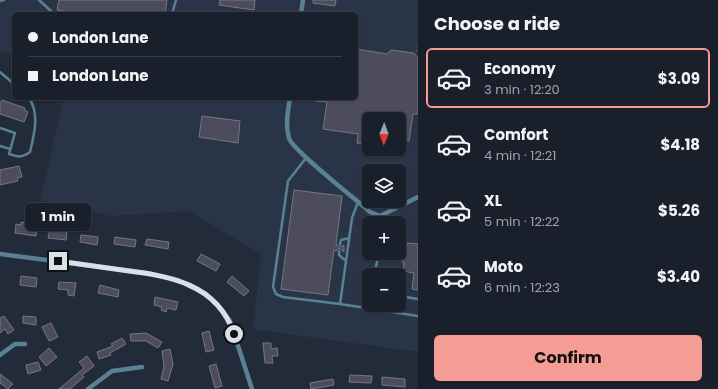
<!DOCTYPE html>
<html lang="en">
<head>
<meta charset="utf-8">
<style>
	body { margin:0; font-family:Poppins,sans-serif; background:#232833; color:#f1f3f6; height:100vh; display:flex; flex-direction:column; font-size:15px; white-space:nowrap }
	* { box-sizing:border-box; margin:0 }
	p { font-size:13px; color:#9fa3a9 }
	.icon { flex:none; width:22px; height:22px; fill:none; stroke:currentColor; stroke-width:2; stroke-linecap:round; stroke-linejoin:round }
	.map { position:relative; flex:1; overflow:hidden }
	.side { display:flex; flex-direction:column; background:#1a202b; width:300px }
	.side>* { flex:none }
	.banner { position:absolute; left:12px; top:12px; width:346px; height:88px; border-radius:6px; box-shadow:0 1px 3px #0004,0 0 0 1px #383e47; display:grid; align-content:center; height:88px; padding:0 16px; background:#1a202b }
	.needle { width:26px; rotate:181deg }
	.controls { position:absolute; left:362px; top:112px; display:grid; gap:8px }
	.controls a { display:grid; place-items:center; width:44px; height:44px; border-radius:6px; background:#1a202b; box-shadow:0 1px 3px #0004,0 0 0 1px #383e47; font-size:20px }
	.end { position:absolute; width:18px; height:18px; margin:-9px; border:5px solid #d9e0e9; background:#111; box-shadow:0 0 0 2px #111 }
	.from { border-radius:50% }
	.bubble { position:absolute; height:28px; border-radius:6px; background:#1a202b; box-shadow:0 1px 3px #0004,0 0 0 1px #383e47; font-size:13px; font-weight:700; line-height:28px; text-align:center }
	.banner b { display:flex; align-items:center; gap:14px; height:38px; font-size:15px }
	.banner b+b { border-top:1px solid #383e47 }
	.banner i { width:10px; height:10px; background:#f1f3f6 }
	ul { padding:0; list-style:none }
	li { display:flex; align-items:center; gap:12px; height:60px; margin:0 8px 6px; padding:0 8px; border:2px solid transparent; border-radius:6px }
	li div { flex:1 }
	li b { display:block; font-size:15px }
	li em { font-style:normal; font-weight:700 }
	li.active { border-color:#f59c94 }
	li>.icon { width:36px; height:36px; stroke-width:1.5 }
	h2 { padding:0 16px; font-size:18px; line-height:48px }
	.cta { display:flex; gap:8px; margin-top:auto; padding:8px 16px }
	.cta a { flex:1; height:46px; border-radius:6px; background:#f59c94; color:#111; font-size:16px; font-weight:700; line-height:46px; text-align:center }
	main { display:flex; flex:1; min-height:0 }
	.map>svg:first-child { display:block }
	.built { fill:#293547; fill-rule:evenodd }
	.building { fill:#4c4c5d; stroke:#757688 }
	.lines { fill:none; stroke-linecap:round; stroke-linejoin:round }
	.path { stroke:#5b6470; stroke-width:1; stroke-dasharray:1 3; stroke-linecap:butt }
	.lane { stroke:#5a8094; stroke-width:2.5 }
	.street { stroke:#5a8094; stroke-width:4.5 }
	.route { stroke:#d9e0e9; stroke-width:5 }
</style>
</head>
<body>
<main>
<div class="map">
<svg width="418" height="389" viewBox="0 0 418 389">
	<rect width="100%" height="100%" fill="#222b39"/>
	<!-- built -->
	<path class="built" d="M0,0H418V352L253,329L261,254L188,211L111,216L40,200L64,98H356V14H14V54L0,52ZM369,119H399V149H369ZM369,171H399V201H369ZM369,223H399V253H369ZM369,275H399V305H369Z"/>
	<!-- building -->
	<path class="building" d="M59,0H167L165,14H84L57,10Z
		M220,0H255L254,10L219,5Z
		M313,0H336L335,6L313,3Z
		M356,49L387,54L391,50L414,53L418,58V114H413L409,141L399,140V119H369V135H366L365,144L357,143L358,134L323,129L327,102L315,101V98H356Z
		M2,100L25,108L24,110L28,112L24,122L0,114V104Z
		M202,116L240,121L238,143L199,137Z
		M19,166L22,177L17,178L18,181L0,185V170Z
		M294,190L342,196L336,244L340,247L344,245V252L339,248L336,251L334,250L328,295L281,289Z
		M21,222L29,223V227L37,228L36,236L15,233L16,224L21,225Z
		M50,229L67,232L66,240L48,238Z
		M81,235L98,237L97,245L80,242Z
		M115,237L136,240L135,247L114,244Z
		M147,239L169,242L168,249L145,245Z
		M407,243L418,244V290L412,289L414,273L403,271L404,262H402L403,251H406Z
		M201,254L220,264L216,271L197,261Z
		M21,276L37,278L36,287L20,285Z
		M232,276L249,291L244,296L227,282Z
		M59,282L76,283L74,296L68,295V290L58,289Z
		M100,285L119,290L118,297L98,293Z
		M155,297L178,302L176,310L167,308L166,312L161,310L162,307L154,305Z
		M4,316L14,330L8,334L5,329L0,333V318Z
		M23,316L36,317V325L23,323Z
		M51,323L58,337L49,341L42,327Z
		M209,331L214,350L206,352L202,333Z
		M146,333L162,342L158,348L146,341H131L130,334Z
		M122,338L126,344L110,353L111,355L99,359L97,352L113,346L111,344Z
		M263,343H271V349L277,348L278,356H272L273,363H265Z
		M49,348L57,357L46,366L39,357Z
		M170,349L173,364L168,381L161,379L164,366L162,351Z
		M87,356L94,366L82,375L84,377L70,389H59L84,368L79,362Z
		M38,362L41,370L28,374L26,365Z
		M216,364L222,386L215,388L209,366Z
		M0,374L13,384L8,389L0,383Z
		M350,375L372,376L371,383L349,382Z
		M382,377L405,379V387L382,385Z
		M333,379L334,385L311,389L310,383Z"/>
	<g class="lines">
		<!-- path -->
		<path class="path" d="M416,55L417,46"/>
		<!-- lane -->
		<path class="lane" d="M39,0L52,12L56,14
			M0,1L4,0
			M172,14L176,0
			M0,72L14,84
			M0,128L15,133L9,154C18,157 22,158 30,152C34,135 40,114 29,98
			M0,146L10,149
			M306,158L288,181L273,287L276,294L283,297L340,304L352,218L358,202
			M380,216V223
			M340,244L341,240L349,238
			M339,251V255L346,261
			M374,275L379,253
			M399,296L418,299
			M340,304L418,316
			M368,308V306L366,304L368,295L369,294"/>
		<!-- street -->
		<path class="street" d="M301,14L303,0
			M290,98C288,111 285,125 289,138C292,150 357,200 370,212L380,216L418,197
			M0,254L147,273L178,280L206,294L219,307L230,321L252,389
			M0,355L15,344H25
			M88,389L112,371L142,367"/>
	</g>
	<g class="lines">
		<!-- route -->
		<path class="route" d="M58,261C79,264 100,267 122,270C169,276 217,283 234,334"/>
	</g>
</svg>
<div class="controls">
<a><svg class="needle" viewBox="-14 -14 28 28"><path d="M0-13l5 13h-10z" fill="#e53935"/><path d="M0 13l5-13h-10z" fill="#9fa3a9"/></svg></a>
<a><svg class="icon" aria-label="layers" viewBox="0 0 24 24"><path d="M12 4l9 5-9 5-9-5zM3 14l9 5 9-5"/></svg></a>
<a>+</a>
<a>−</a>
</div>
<i class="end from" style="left:234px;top:334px"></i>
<i class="end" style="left:58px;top:261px"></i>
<div class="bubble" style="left:25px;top:203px;width:66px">1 min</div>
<div class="banner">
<b><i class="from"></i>London Lane</b>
<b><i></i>London Lane</b>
</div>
</div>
<section class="side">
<h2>Choose a ride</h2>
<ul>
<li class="active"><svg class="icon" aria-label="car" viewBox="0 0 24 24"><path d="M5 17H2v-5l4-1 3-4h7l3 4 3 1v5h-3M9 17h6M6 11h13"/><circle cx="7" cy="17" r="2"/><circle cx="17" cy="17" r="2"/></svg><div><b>Economy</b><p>3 min · 12:20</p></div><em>$3.09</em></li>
<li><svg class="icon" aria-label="car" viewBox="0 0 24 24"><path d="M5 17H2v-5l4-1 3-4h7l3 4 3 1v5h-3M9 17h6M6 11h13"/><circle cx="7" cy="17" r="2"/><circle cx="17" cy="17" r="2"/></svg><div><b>Comfort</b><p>4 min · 12:21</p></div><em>$4.18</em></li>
<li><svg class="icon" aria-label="car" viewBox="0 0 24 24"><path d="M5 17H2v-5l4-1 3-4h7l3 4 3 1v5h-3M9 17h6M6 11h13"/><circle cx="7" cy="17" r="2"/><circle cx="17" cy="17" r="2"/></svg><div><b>XL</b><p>5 min · 12:22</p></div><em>$5.26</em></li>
<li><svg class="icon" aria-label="car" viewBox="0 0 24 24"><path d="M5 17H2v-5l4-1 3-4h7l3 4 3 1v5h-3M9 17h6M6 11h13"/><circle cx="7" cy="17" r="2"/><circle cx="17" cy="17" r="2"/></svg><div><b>Moto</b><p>6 min · 12:23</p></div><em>$3.40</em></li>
</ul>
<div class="cta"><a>Confirm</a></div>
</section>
</main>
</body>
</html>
